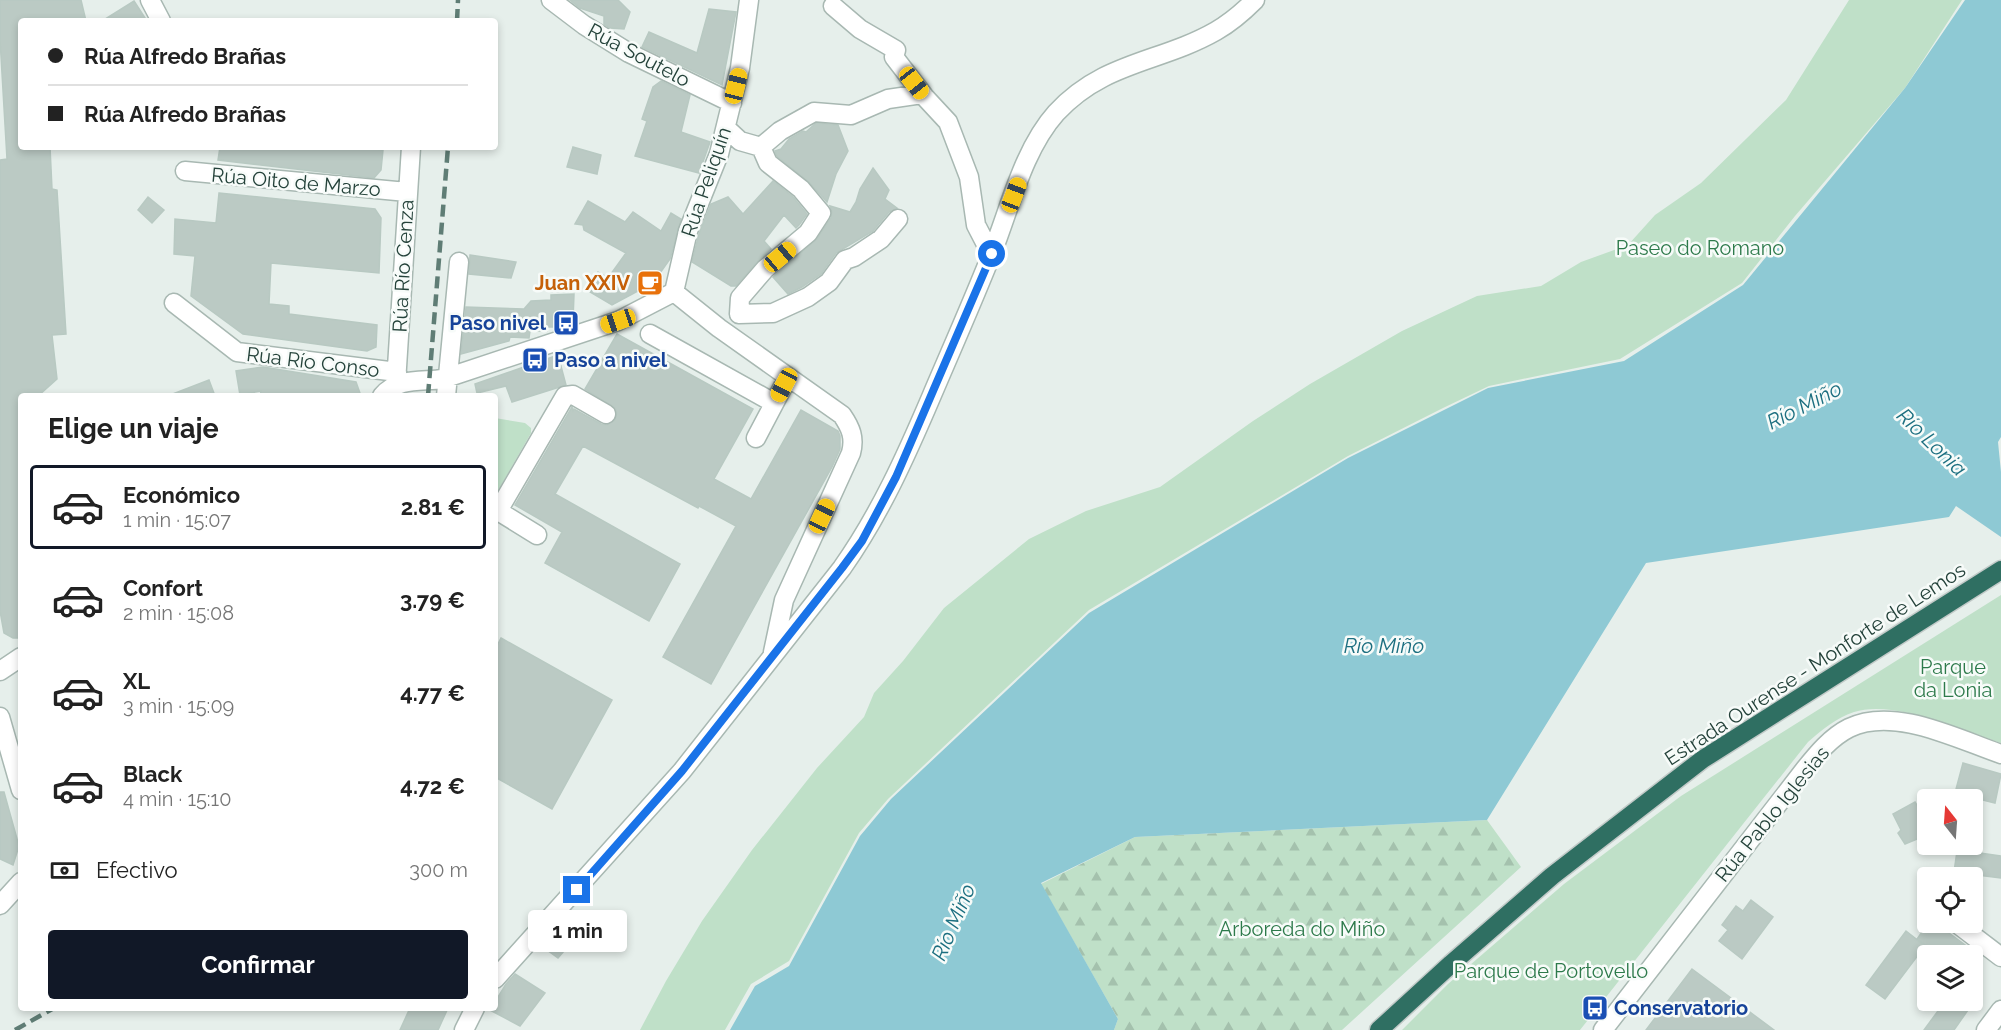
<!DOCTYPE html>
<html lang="es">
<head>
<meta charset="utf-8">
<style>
	body { margin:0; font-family:Raleway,sans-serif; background:#f2f2f2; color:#222; height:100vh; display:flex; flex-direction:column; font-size:22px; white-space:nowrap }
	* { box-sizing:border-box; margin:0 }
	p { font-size:20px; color:#767676 }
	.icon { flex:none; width:33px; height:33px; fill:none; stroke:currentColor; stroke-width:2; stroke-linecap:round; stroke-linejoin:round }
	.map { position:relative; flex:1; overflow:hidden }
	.panel { position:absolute; left:18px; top:393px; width:480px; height:618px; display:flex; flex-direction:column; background:#fff; border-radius:6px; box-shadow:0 3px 9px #0003 }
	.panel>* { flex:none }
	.hud { position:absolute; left:18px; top:18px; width:480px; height:132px; border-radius:6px; box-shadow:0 3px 9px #0003; display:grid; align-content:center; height:132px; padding:0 30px; background:#fff }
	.needle { width:39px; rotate:343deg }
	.tools { position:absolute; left:1917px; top:789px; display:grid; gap:12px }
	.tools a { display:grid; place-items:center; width:66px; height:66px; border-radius:6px; background:#fff; box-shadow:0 3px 9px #0003; font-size:30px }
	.end { position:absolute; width:27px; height:27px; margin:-14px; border:8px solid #1a73e8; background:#fff; box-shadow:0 0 0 3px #fff }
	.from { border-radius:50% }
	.bubble { position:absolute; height:42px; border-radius:6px; background:#fff; box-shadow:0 3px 9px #0003; font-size:20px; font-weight:700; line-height:42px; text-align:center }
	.car { position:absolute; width:18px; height:36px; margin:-18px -9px; border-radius:8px; box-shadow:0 0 4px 2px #0007; background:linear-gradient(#f5c518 24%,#345 0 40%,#f5c518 0 76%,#345 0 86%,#f5c518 0) }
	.hud b { display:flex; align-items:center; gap:21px; height:57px; font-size:22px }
	.hud b+b { border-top:2px solid #e0e0e0 }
	.hud i { width:15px; height:15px; background:#222 }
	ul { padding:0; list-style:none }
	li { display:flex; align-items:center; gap:18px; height:84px; margin:0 12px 9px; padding:0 18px; border:3px solid transparent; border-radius:6px }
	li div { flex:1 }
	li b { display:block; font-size:22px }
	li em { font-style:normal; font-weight:700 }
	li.on { border-color:#111827 }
	li>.icon { width:54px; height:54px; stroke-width:1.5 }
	h2 { padding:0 30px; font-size:27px; line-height:72px }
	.pay { display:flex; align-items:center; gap:15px; height:66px; padding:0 30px; font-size:22px }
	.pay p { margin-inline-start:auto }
	.button { display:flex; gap:12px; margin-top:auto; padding:12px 30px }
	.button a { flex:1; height:69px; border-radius:6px; background:#111827; color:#fff; font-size:24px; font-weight:700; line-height:69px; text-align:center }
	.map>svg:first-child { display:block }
	.green { fill:#bfe0c8 }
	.forest { fill:url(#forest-firs) }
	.water { fill:#8ec9d4 }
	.building { fill:#bbcac4; stroke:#b8c9c2; stroke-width:1.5 }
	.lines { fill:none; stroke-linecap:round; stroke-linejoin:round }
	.minor-casing { stroke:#a8b8b2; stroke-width:21 }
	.highway-casing { stroke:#c2cac8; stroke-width:21 }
	.minor { stroke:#fff; stroke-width:18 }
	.highway { stroke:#2f6f62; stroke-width:18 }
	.rail { stroke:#5f7d75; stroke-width:4.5; stroke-dasharray:12 6; stroke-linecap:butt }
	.route { stroke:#1a73e8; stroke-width:8 }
	.labels { text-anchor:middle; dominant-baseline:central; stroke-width:5; stroke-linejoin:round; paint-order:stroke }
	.street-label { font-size:20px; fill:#24423a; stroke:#f7fbf9 }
	.park-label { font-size:20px; fill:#2d7a4b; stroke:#f7fbf9 }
	.food-label { font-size:20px; font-weight:bold; fill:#c56008; stroke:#f7fbf9; text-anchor:end }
	.transit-label { font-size:20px; font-weight:bold; fill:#164399; stroke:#f7fbf9; text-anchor:start }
	.water-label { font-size:21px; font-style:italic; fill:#1c6f80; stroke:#f7fbf9 }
</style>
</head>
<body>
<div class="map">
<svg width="2001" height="1030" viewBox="0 0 2001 1030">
	<defs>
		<pattern id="forest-firs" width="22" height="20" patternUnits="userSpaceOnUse" patternTransform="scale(1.5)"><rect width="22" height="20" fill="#bfe0c8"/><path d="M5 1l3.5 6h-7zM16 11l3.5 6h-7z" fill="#a4c1ad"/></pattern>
	</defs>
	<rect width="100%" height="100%" fill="#e6efeb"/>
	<!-- green -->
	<path class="green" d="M1849,0H1962L1905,88L1795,216L1742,283L1620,359L1489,386L1443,408L1348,456L1089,610L888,799L859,833L789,961L751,984L725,1030H640L666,981L702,921L752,850L817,768L864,717L874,693L903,661L944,608L1029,539L1086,511L1160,487L1253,421L1310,384L1402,331L1477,296L1541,286L1581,262L1628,245L1655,215L1701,183L1786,100Z
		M495,418L525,423L531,428V433L495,496Z
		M2001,595V743C1963,730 1893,699 1854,712C1836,718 1822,730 1808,742L1580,1030H1402L1448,984L1564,884L1681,796Z"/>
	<!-- forest -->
	<path class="forest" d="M1487,820L1521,867L1342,1030H1114L1118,1019L1041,884L1135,837Z"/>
	<!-- water -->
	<path class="water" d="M1965,0H2001V437L1998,442L2001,472V537L1956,506L1949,517L1646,563L1487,820L1135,837L1041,883L1118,1019L1114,1030H730L755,986L789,966L860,836L891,799L1089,613L1348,458L1488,388L1624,361L1743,285L1905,88Z"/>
	<!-- building -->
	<path class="building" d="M0,0H81L86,21H21V147H50L52,189L57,190L66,334L52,335L57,379L38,396H21V638H13L4,633L0,611V160L7,159L0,39Z
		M570,0H618L630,12L624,29L610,28L604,24V16L580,8Z
		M134,1L147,21H102Z
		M709,9L736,12L722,85L642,47L649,32L697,53Z
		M661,81L690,95L681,132L710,142L699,173L635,156L647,121L642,119L653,87Z
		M816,123L838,125L848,151L836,174L827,202L809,182L777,156L775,151L781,149L789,139L803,131L806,132Z
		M220,147H363L383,150L381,170L374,178L218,160Z
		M573,147L601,155L597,174L567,167Z
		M873,168L889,190L885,199L897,208L889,212L873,231L836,253L821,274L802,287L788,294L773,277L817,239L831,218L832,212L830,206L850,212L856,202L860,189Z
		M773,181L793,197L807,214L799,225L796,228L784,215L764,241L771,249L757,262L736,286H731L692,262L699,234L711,204L728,197L743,214Z
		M219,193L375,209L381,218L379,273L271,263L269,304L289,306V314L377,325L376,347L367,351L243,334L191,296L195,256L174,254L175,219L216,223Z
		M148,197L164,210L152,223L138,210Z
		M588,201L625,222L633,212L661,231L671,213L681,219L670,259L653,283L612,305L590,292L598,272L608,278L626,253L584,230L583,225L575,224Z
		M470,255L516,262L511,278L469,274Z
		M574,294L573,321L560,323L559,327H547V331H530L529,338L510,337L509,341L461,354L466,307L524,309L531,301L551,300V295Z
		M617,334L753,409L714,479L751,499L801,410L838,431L840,436V449L832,467L711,684L663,657L736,526L699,506L698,508L583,446L555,494L680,564L649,621L545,563L562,532L515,505L572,407L573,411L574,409L601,424L607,425L615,420L617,413L615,408L585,389Z
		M558,355L566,385L512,402L506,386L477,393L475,384Z
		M263,367L356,382L361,396H260L261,391L240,395L236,371Z
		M209,380L215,396H170V395Z
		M501,638L612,700L552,809L495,777V650Z
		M1963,763L2001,774L1995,803L1955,793Z
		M0,792H4L19,846L13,865L0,859Z
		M1915,802L1928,824V836L1919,841L1917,839L1905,844L1898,833L1901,830L1893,814Z
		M1958,844H1981L1980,853L2001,856V878L1954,872Z
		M1751,900L1773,917L1742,959L1719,941L1728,930L1722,925L1736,906L1743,911Z
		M1929,922H1934L1980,956H1940L1917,939Z
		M555,929L570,944L558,958L540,945Z
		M1906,931L1925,946L1885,999L1866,985Z
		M1692,969L1774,1030H1646Z
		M515,974L545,993L520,1026L490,1010L495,1008V1002L506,984Z
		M1946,1000H1975L1954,1030H1924Z
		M410,1008H448L438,1030H400Z"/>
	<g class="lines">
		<defs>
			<path id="minor" d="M150,0L161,21
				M551,0L584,25L629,53L732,103
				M833,6L860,29L896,50L894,57L924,96
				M726,128L740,141L761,147L780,131L814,112L851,115L888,99L922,94L948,122L969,177L976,225L991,254
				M185,171L407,192
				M674,292L719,328L842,415C851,428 855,438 851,453L784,600L773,652
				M674,292L688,231L719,154L740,68L749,0
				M174,303L237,352L397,372
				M739,314L740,298L765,269L808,233L821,213L801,189L768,163L761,147
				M739,314L773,313L808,297L829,282L845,260L854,257L881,239L898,219
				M650,334L774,403
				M396,383L411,147
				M382,396C398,377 421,382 443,379L618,321L674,292
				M446,396L459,262
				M756,438L788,377
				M495,509L537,535
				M498,511L565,396L573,395L606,414
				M0,671L21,657
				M0,717L21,790
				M0,905L21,882
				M1955,922L2001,957
				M495,979L682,771L842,568C880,514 906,456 932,395C952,348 973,301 992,253C1010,208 1023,150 1056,113C1104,61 1160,63 1216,31C1230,23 1243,12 1255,0
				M464,1030L475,1008
				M1603,1030L1805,769C1817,754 1831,737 1849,728C1894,706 1957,739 2001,754
				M1986,1030L2001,1010"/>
			<path id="highway" d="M1379,1030L1451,964L1552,876L1703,759L2001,570"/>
		</defs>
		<!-- minor casing -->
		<use href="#minor" class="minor-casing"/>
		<!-- highway casing -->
		<use href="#highway" class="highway-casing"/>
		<!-- minor -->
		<use href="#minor" class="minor"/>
		<!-- highway -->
		<use href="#highway" class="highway"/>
		<!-- rail -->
		<path class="rail" d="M457,21L458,0
			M428,396L448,147
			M15,1030L54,1008"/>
	</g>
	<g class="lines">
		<!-- route -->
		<path class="route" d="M577,890L682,771L842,568L862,541L896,477L992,254"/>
	</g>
	<!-- icons -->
	<defs>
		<symbol id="cafe-square" viewBox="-11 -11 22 22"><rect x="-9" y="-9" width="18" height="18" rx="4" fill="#e8710a" stroke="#f7fbf9"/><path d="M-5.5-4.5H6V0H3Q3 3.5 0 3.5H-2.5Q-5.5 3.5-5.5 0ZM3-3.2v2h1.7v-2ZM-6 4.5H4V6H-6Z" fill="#fff"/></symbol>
		<symbol id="bus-square" viewBox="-11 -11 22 22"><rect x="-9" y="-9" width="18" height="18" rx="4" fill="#1a4fb4" stroke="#f7fbf9"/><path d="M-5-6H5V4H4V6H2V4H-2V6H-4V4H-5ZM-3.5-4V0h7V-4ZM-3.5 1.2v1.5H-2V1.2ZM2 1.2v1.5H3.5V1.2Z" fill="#fff"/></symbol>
	</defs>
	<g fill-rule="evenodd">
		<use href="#cafe-square" x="635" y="268" width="30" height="30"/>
		<use href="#bus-square" x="551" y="308" width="30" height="30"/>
		<use href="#bus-square" x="520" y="345" width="30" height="30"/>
		<use href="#bus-square" x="1580" y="993" width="30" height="30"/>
	</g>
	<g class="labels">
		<!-- street labels -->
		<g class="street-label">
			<text transform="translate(639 55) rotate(28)">Rúa Soutelo</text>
			<text transform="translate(296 182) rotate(5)">Rúa Oito de Marzo</text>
			<text transform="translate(706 182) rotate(-71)">Rúa Peliquín</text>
			<text transform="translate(403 266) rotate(-87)">Rúa Río Cenza</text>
			<text transform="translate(313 362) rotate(7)">Rúa Río Conso</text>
			<text transform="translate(1815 664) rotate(-33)">Estrada Ourense - Monforte de Lemos</text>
			<text transform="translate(1772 814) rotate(-51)">Rúa Pablo Iglesias</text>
		</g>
		<!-- park labels -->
		<g class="park-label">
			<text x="1700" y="248">Paseo do Romano</text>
			<text x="1953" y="667">Parque<tspan x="1953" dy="23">da Lonia</tspan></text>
			<text x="1302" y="929">Arboreda do Miño</text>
			<text x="1551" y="971">Parque de Portovello</text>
		</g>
		<!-- food labels -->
		<g class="food-label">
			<text x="630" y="283">Juan XXIV</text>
		</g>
		<!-- transit labels -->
		<g class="transit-label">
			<text x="546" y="323" text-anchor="end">Paso nivel</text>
			<text x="554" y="360">Paso a nivel</text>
			<text x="1614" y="1008">Conservatorio</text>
		</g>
		<!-- water labels -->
		<g class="water-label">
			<text transform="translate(1804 405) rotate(-27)">Río Miño</text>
			<text transform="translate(1932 442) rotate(44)">Río Lonia</text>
			<text x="1384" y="645">Río Miño</text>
			<text transform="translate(953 922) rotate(-67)">Río Miño</text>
		</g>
	</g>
</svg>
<div class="tools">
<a><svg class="needle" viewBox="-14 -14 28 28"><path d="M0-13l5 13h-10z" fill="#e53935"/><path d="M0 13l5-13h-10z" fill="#767676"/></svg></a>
<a><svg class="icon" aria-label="locate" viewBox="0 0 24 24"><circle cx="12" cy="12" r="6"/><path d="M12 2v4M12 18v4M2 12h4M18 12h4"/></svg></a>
<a><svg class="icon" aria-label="layers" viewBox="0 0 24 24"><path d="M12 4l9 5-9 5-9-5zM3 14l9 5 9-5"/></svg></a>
</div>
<i class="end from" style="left:992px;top:254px"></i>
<i class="end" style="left:577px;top:890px"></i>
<div class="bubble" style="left:528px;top:910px;width:99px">1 min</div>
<i class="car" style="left:914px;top:83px;rotate:142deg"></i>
<i class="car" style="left:736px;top:86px;rotate:14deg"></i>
<i class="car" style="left:1014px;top:195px;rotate:21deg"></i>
<i class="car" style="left:780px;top:257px;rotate:50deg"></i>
<i class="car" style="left:618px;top:321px;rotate:251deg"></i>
<i class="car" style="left:784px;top:385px;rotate:208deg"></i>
<i class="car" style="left:822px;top:516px;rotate:25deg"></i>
<div class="hud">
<b><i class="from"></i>Rúa Alfredo Brañas</b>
<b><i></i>Rúa Alfredo Brañas</b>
</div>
<section class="panel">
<h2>Elige un viaje</h2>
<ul>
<li class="on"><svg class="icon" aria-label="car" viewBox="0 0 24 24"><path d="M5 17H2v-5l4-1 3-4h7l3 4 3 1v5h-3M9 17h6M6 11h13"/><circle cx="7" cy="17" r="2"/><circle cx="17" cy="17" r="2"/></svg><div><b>Económico</b><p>1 min · 15:07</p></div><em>2.81 €</em></li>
<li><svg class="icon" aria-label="car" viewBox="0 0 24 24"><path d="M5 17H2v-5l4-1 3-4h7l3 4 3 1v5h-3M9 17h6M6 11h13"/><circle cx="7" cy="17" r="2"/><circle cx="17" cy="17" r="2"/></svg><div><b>Confort</b><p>2 min · 15:08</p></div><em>3.79 €</em></li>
<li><svg class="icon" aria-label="car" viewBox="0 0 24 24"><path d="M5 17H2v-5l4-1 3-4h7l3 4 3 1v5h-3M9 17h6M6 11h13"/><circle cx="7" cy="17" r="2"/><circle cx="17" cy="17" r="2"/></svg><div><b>XL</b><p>3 min · 15:09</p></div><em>4.77 €</em></li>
<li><svg class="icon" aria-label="car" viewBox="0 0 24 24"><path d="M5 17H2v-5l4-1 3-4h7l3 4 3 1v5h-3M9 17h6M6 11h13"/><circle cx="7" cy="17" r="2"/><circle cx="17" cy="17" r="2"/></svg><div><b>Black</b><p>4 min · 15:10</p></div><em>4.72 €</em></li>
</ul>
<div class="pay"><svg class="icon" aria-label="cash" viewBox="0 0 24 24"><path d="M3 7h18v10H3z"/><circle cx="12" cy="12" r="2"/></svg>Efectivo<p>300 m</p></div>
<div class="button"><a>Confirmar</a></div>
</section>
</div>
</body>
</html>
